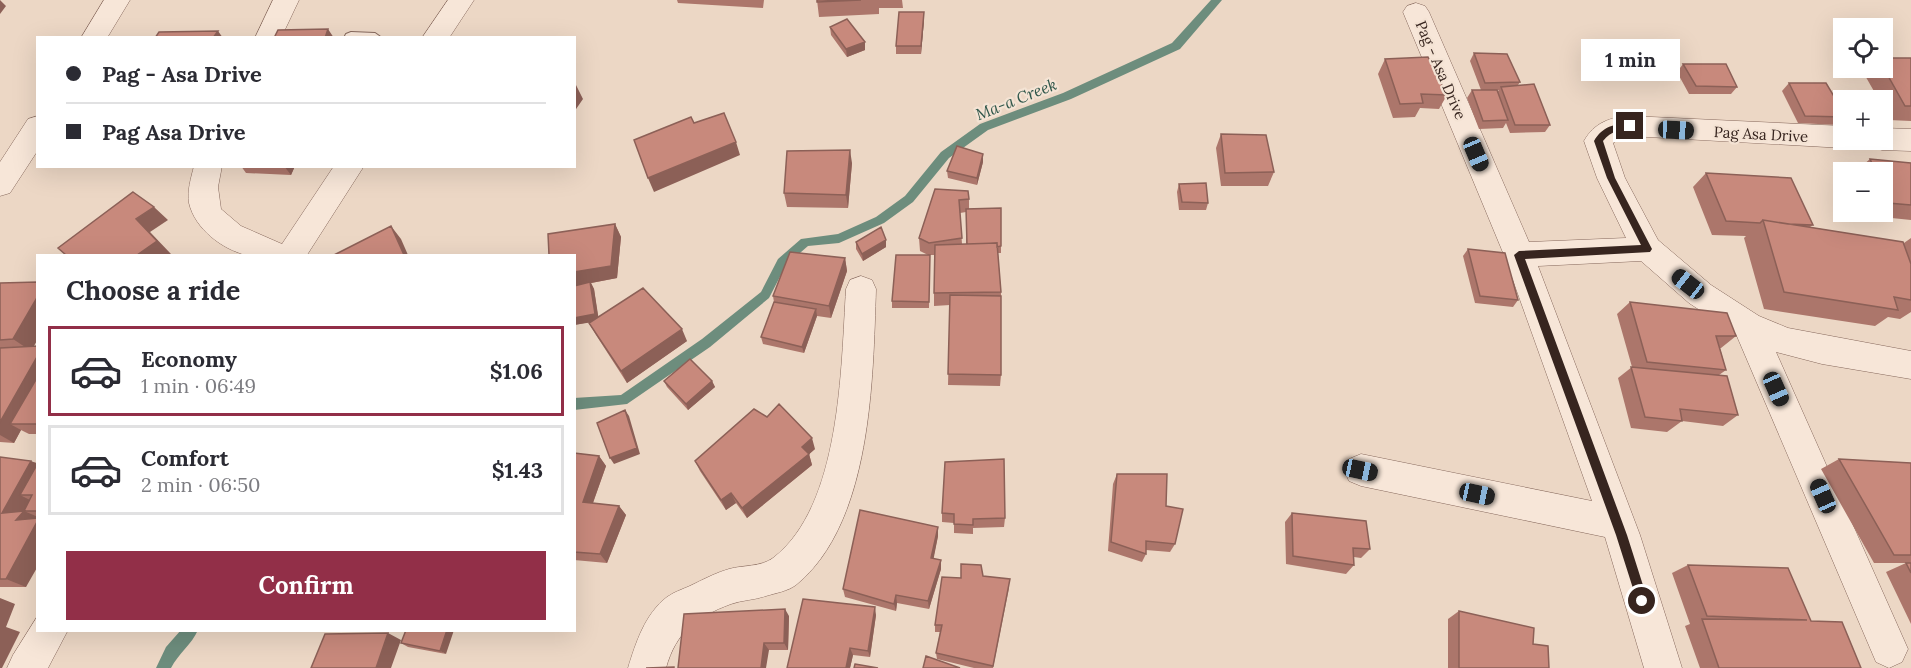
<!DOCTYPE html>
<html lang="en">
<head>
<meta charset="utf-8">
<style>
	body { margin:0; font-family:Lora,serif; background:#f2f2f3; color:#2b2b33; height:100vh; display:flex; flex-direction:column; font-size:22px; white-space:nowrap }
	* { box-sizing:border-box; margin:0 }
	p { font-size:20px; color:#7c7c81 }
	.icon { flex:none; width:33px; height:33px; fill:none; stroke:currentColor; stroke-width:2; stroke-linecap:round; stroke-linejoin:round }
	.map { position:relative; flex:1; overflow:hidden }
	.panel { position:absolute; left:36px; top:254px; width:540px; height:378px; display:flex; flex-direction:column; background:#fff; border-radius:0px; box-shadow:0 6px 24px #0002 }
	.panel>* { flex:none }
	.hud { position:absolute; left:36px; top:36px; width:540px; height:132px; border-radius:0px; box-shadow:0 6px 24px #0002; display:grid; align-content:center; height:132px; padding:0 30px; background:#fff }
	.tools { position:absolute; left:1833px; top:18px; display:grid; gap:12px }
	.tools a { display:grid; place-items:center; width:60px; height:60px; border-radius:0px; background:#fff; box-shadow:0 6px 24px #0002; font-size:30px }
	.end { position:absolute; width:27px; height:27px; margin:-14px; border:8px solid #37251f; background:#fff; box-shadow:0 0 0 3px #fff }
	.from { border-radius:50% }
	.bubble { position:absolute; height:42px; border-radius:0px; background:#fff; box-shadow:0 6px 24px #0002; font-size:20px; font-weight:700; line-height:42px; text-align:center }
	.car { position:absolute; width:18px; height:36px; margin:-18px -9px; border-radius:8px; box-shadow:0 0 4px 2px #0007; background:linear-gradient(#222 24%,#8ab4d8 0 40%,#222 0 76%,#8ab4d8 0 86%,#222 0) }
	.hud b { display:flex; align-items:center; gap:21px; height:57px; font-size:22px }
	.hud b+b { border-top:2px solid #e1e1e2 }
	.hud i { width:15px; height:15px; background:#2b2b33 }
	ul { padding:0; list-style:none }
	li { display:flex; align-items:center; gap:18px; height:90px; margin:0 12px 9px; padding:0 18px; border:3px solid #e1e1e2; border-radius:0px }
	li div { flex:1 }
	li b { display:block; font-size:22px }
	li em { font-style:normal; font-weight:700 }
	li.active { border-color:#922f48 }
	li>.icon { width:54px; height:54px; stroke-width:1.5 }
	h2 { padding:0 30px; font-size:27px; line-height:72px }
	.cta { display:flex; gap:12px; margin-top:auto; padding:12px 30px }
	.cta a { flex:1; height:69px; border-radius:0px; background:#922f48; color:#fff; font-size:24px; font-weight:700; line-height:69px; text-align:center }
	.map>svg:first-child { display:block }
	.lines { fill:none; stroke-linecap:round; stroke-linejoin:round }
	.stream { fill:#6d8d7d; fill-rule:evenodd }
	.lane-casing { stroke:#86685c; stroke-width:2 }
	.street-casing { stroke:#86685c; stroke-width:1 }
	.lane { fill:#f7e6d8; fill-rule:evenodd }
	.street { fill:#f7e6d8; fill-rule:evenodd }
	.wall { fill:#ac766b; fill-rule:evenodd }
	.shaded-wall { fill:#8c6057 }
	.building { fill:#c8897c; stroke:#8c6057; stroke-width:1.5 }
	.route { fill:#37251f }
	.labels { text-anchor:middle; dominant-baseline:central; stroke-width:4.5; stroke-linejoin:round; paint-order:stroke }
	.street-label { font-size:15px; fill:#37251f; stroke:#f4e3d4 }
	.water-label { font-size:16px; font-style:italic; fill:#2f564a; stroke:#f4e3d4 }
</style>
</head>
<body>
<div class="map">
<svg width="1911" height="668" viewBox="0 0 1911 668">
	<rect width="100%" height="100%" fill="#ecd7c5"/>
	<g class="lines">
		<!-- stream -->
		<path class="stream" d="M1211,0H1222L1180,49L1071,99L988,130L949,158L913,202L884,223L839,243L808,246L786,265L769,298L710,347L627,404L574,410V398L621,395L702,339L761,292L778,259L801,239L838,234L876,217L905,196L941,152L980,124L1063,93L1172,43Z
			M181,630H198C192,644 178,654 171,668H156L166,647Z"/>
		<defs>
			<path id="lane" d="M351,32L375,33L382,38H344L346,34Z"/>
			<path id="street" d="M104,0H130L107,38H81Z
				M273,0H299L281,38H255Z
				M448,0H474L449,38H422Z
				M1416,3L1425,6L1429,12L1529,242L1626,238L1597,178L1584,141C1594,123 1610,117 1630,116L1844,126V140H1857L1854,144L1844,148L1630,136L1621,138L1613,143L1625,178L1658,240L1711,285L1759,316L1788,328L1911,351V379L1822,364L1776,352L1908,649L1902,662L1889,668L1876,662L1736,334L1689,303L1641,261L1538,266L1640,535L1682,668H1644L1605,537L1361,486L1349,481L1344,470L1349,459L1361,454L1592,501L1504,255L1403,12L1407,6Z
				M38,116V150L10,193L0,196V162L28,119Z
				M1882,128L1911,129V151L1882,150L1872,147L1868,140H1882Z
				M194,166H222L218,187L221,209L241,226L282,244L334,166H364L307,255C288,255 264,259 246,255C222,249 195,229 189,203C187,191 191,178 194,166Z
				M861,276L872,280L876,289C873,379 872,523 796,585C788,591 776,593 766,596C755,600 742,600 731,604C696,617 676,632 666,668H628C636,642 645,614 667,597C675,591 687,588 696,583C706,578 718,572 729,569C743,565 761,567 773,558C841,506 841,368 846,289L850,280Z
				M37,617L38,630H68L48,668H7L13,655Z"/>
		</defs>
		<!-- lane casing -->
		<use href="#lane" class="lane-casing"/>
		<!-- street casing -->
		<use href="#street" class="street-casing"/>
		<!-- lane -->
		<use href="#lane" class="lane"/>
		<!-- street -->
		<use href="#street" class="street"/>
	</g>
	<!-- wall -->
	<path class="wall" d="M677,0H764L763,8L678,3Z
		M817,0H902L903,8H879V14L819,17Z
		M924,12V20L921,54H896V46Z
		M830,27L865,50L847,57L831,35Z
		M1474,53L1520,82L1518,85L1550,125L1545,132L1510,133L1506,123L1503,128L1479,129L1467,98L1472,90L1497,92L1499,90H1481L1470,61Z
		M1882,58H1911V121L1889,120L1882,108V100H1879L1863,72L1868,68H1882Z
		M1385,59L1447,95L1439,109L1420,108L1415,117L1393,118L1378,74Z
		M1683,64L1737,87L1731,94H1689L1677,72Z
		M1789,83L1844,113V120L1838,125L1798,123L1782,91Z
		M1221,134L1274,172L1268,186H1221L1216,148Z
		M1870,159L1911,163V220L1872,216L1870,212H1882V172H1855Z
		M983,162L977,185L948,178L947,171Z
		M852,163L848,208L787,207L784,193Z
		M241,166H295L291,175L246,173Z
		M1706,173L1813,225L1810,227L1904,243L1911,238V312L1900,319L1888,317L1875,326L1764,309L1744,238L1746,236L1712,235L1693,187Z
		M1179,184L1208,203L1206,210H1179L1177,192Z
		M935,189L969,199V209L1001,246V253H998L1001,292V375L1000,386L948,385L950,305L934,306V255H930L929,308H892V301L928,255L920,251L919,238ZM966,212V244H962L960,213Z
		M615,224L621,237L617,278L591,283L594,289L598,317L687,341L627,383L596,335L589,323L590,322L574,325L578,285Z
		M886,240V247L863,261L856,249V242Z
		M1468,249L1518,300L1513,307L1475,303L1463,256Z
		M845,258L847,271L831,318L817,316L804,353L763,344L761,337L774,302L773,296Z
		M0,283L34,346H38V434H29L21,430L14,443L0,442Z
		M1630,302L1736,336L1721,348H1720L1726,370L1719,375L1738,415L1723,426L1682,421L1667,432L1631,428L1618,378L1632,367L1617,314Z
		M664,381H712L715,387L688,410L667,387Z
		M815,449L809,454L812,465L747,518L736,503L726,510L700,471L695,461Z
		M574,453L599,456L606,466L593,503L619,506L626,515L607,563L574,560Z
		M0,457L38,463V517L28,513L38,517L26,587H0Z
		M1839,459L1911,463V624L1886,572L1906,563H1874L1821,469Z
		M1117,474L1166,506L1175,544L1170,552L1146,550V554L1142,562L1108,551L1113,484Z
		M942,513L1005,518L1004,527L973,528V534L954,533V523L942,522Z
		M1292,513L1370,549L1361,558L1354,557V565L1346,574L1286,564L1285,522Z
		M938,527V536L933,559L941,560V569L929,609L897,603L896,611L845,597L843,589Z
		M1688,565L1811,621L1861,668H1700L1685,626L1690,624L1672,573Z
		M983,576L1009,588L993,668H974L937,659L936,653L940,632H935V625L961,578Z
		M1459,611L1533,644L1549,668H1448V619Z
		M876,615L870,657L853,655L850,668H787Z
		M789,616L788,650H769L678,668Z
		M406,630L446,654L408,647L401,643Z"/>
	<!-- shaded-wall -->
	<path class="shaded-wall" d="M0,0L6,6L0,14Z
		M924,12V20L921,54V46Z
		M328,29L334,38H325Z
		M218,31L223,38H213Z
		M865,42V50L847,57L846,49Z
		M576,85L583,99L574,112V88Z
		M736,142L740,155L654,192L648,178Z
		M850,150L852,163L848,208L846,195Z
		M983,154V162L977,185V178Z
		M284,166H295L291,175Z
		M154,207L168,220L150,232L171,254L169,255H137L136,219Z
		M615,224L621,237L617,278L591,283L594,289L599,321L574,325V272Z
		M391,226L401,239L408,255H404Z
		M886,240V247L863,261L862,254Z
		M845,258L847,271L831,318L829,306Z
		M38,296V339L31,351L13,339Z
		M816,309L817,316L804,353L802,347Z
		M682,329L687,341L627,383L621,371Z
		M38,355V399L10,424L21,430L14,443L0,435V422Z
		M712,381L715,387L688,410L686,404Z
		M625,410L629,416L640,454L614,464L610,458Z
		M812,438L815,449L806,457L809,454L812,465L747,518L742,508L802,447Z
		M599,456L606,466L590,511L583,502Z
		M31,461L38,464L32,495H20L34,502L24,511L38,517V566L26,587L6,579L2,513Z
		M731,493L736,503L726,510L721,500Z
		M619,506L626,515L607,563L600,554Z
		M938,527V536L932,567L931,558Z
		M941,560V569L929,609L928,601Z
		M896,595L897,603L896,611L894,604Z
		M0,598L15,604L6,627L20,632L2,668H0Z
		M875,607L876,615L870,657L868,651Z
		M785,609L789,616L788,650L784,643Z
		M447,630H454L446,654L440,651Z
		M388,633L401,640L391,668H376Z
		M764,643L769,650L766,668H761Z
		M850,648L853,655L850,668H846Z"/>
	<!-- building -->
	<path class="building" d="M817,0H861L817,2Z
		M899,12H924L921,46H896Z
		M847,19L865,42L846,49L830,27Z
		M328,29L325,38H274L278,30Z
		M218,31L213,38H155L159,32Z
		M1474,53L1507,54L1520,82L1485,83Z
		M1428,57L1447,95L1421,94L1423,103L1400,104L1385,59Z
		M1882,58H1911V106H1905L1882,65Z
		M1683,64H1726L1737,87L1696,86Z
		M1789,83H1826L1844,113V117L1805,116Z
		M1534,84L1550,125H1515L1501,87Z
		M1472,90H1497L1508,120L1483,121Z
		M724,113L736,142L648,178L634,140L691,117L694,123Z
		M1221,134L1266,135L1274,172L1225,173Z
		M957,146L983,154L977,178L947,171Z
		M850,150L846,195L784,193L787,151Z
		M1870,159L1911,163V205L1888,203L1882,189V172H1876Z
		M1706,173L1791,178L1813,225L1788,224L1763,220L1760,223L1726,221Z
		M1206,183L1208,203L1182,202L1179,184Z
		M935,189L968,191L969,199L959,200L962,238L929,243L919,238Z
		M133,192L154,207L136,219L157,241L137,255H66L58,248Z
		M1001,208V246L997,247V243L967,244L966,209Z
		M1763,220L1903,242L1911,264V300L1894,297L1898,310L1784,292Z
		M615,224L611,266L574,272V255H549L548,234Z
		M391,226L404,255H334Z
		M881,227L886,240L862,254L856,242Z
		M997,243L1001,292L934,293L935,245Z
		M1468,249L1505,253L1518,300L1480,296Z
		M790,252L845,258L829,306L773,296Z
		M896,255H930L929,302L892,301Z
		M38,282V296L13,339L0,340V283Z
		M590,282L595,314L574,318V286Z
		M643,288L682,329L621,371L589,323Z
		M950,295L1001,296V375L948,374Z
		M774,302L816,309L802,347L761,337Z
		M1630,302L1727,313L1736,336H1716L1726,370L1647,362Z
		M38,346V355L0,422V348Z
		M690,359L712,381L686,404L664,381Z
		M1631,367L1727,376L1738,415L1680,409L1682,421L1645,417Z
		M38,376V424H10Z
		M779,404L812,438L802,447L809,454L742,508L731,493L721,500L695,461L754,409L767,417Z
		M625,410L637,448L610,458L597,423Z
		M574,453L599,456L583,502L619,506L600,554L574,552Z
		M0,457L31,461L2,513L24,511L16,520L38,518V520L6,579H0Z
		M1004,459L1005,518L973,519V525L954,524V514L942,513L945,462Z
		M1839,459L1911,463V555H1894Z
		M38,463V511H24L32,495H20Z
		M1117,474H1167L1166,506L1183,509L1175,544L1146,541V554L1111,542Z
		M860,510L938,527L931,558L941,560L928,601L896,595L894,604L843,589Z
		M1292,513L1366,521L1370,549L1353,548L1354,565L1293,556Z
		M1906,563H1911V573Z
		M961,564L981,565L983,576L1010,579L993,666L936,653L942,625H935L942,577L961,578Z
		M1688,565L1788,568L1811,621L1842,622L1861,668H1719L1702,619L1807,620L1707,616Z
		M803,599L875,607L868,651L850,648L846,668H787Z
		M785,609L784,643H764L761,668H678L684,614Z
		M1459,611L1534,628L1533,644L1548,646L1549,668H1459Z
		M406,630H447L440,651L401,643Z
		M388,633L376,668H311L325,634Z
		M926,656L960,668H923Z
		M855,664L878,668H854Z
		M674,667V668H646Z"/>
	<!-- route -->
	<path class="route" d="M1630,123L1635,126L1633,128C1621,131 1611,130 1603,141L1615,178L1652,249L1650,252L1525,259L1627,535L1648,601L1642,607L1637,601L1616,535L1514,255L1519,251L1641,245L1607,178L1594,141C1603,126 1614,124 1630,123Z"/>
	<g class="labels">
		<!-- street labels -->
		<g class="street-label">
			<text transform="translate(1441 70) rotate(67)">Pag - Asa Drive</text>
			<text transform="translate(1761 134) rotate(3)">Pag Asa Drive</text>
		</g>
		<!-- water labels -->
		<g class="water-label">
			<text transform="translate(1016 99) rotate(-22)">Ma-a Creek</text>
		</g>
	</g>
</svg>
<div class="tools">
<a><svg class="icon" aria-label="locate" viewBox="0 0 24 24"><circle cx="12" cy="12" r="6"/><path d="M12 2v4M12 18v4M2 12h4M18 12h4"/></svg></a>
<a>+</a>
<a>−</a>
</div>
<i class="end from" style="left:1642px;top:601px"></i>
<i class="end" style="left:1630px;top:126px"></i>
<div class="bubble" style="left:1581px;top:39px;width:99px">1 min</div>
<i class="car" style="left:1676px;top:130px;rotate:93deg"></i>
<i class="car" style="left:1476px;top:154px;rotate:157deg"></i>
<i class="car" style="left:1688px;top:284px;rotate:308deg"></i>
<i class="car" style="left:1776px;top:389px;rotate:156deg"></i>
<i class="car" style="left:1360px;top:470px;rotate:102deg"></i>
<i class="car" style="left:1477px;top:494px;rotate:102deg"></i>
<i class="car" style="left:1823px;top:496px;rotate:336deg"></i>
<div class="hud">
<b><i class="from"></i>Pag - Asa Drive</b>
<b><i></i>Pag Asa Drive</b>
</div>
<section class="panel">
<h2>Choose a ride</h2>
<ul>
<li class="active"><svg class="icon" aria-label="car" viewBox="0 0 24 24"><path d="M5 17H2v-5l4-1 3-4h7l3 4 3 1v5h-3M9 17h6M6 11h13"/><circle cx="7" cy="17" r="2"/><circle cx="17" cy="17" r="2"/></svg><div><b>Economy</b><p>1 min · 06:49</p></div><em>$1.06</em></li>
<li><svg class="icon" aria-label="car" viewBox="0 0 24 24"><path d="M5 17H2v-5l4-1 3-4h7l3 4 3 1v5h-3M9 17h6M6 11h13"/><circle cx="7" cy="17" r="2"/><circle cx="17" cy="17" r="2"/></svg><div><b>Comfort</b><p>2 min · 06:50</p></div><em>$1.43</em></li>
</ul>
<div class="cta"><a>Confirm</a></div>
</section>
</div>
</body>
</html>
